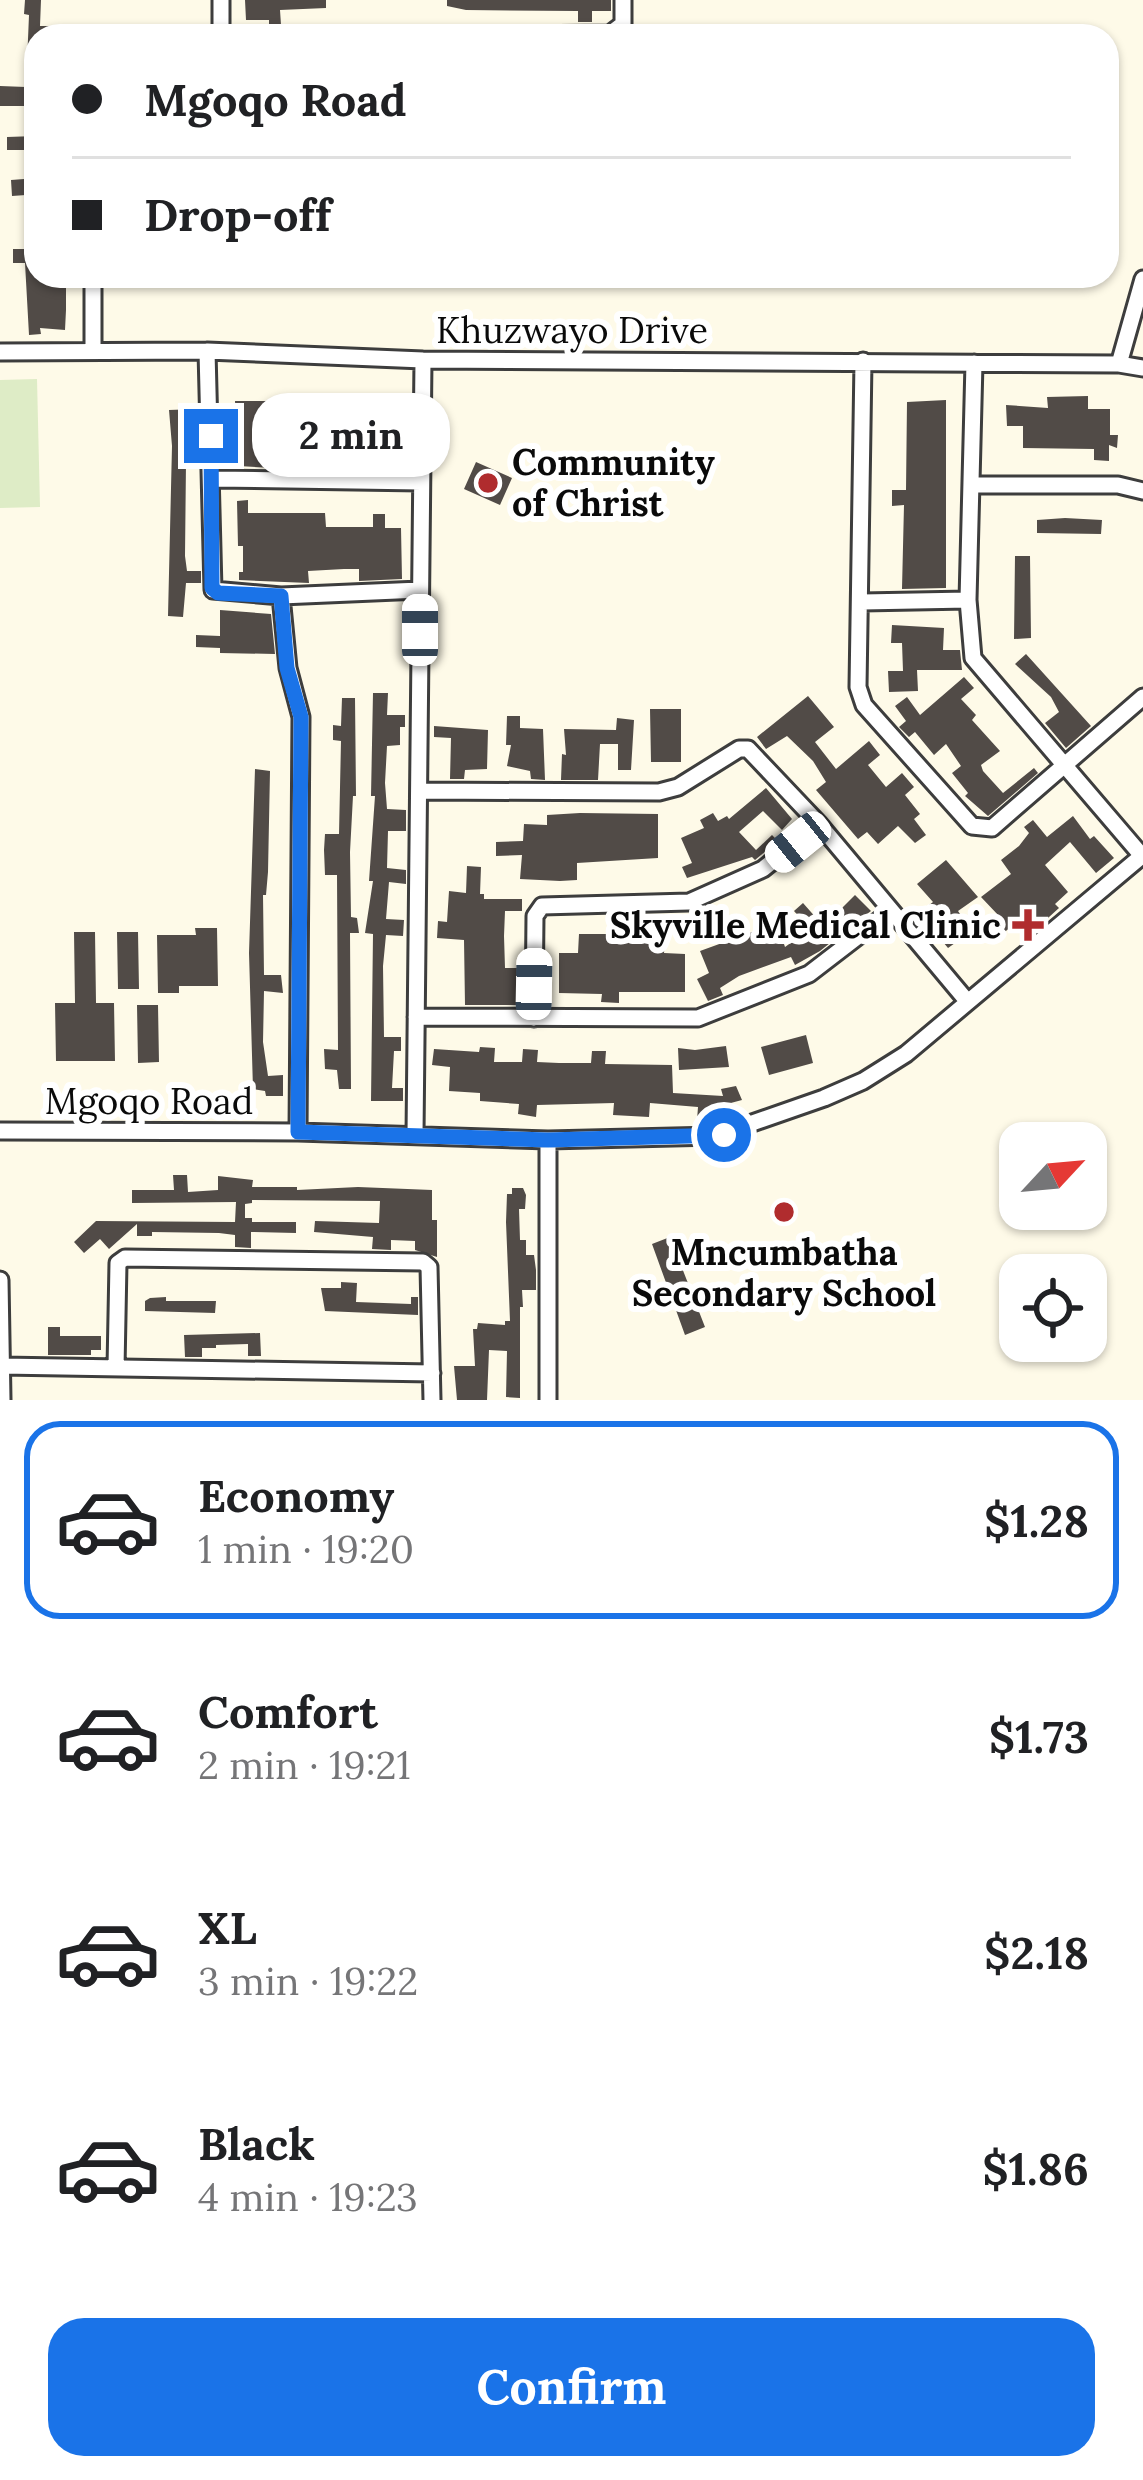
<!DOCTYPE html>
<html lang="en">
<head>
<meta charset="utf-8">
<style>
	body { margin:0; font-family:Lora,serif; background:#f2f2f2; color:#202124; height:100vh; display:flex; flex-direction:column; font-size:45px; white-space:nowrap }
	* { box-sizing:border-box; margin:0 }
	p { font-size:39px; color:#757577 }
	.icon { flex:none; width:66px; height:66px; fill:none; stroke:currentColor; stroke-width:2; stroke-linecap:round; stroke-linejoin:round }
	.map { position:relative; height:1400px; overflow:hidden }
	.drawer { display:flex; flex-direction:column; background:#fff; flex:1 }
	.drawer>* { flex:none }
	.guide { position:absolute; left:24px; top:24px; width:1095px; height:264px; border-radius:36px; box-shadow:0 3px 9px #0004; display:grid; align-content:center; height:264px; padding:0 48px; background:#fff }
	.needle { width:78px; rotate:64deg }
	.fabs { position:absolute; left:999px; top:1122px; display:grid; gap:24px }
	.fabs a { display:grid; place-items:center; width:108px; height:108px; border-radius:24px; background:#fff; box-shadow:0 3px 9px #0004; font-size:60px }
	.end { position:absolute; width:54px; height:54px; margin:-27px; border:15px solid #1a73e8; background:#fff; box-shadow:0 0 0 6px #fff }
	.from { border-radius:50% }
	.bubble { position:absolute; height:84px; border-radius:36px; background:#fff; box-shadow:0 3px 9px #0004; font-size:39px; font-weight:700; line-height:84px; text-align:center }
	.car { position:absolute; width:36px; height:72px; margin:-36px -18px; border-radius:15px; box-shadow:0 0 9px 3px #0007; background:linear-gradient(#fff 24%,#345 0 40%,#fff 0 76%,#345 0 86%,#fff 0) }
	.guide b { display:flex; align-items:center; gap:42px; height:114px; font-size:45px }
	.guide b+b { border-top:3px solid #e0e0e0 }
	.guide i { width:30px; height:30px; background:#202124 }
	ul { padding:21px 0 0; list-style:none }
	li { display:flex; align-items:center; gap:36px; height:198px; margin:0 24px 18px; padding:0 24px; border:6px solid transparent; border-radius:36px }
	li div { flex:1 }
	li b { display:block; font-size:45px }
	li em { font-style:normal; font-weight:700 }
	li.selected { border-color:#1a73e8 }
	li>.icon { width:108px; height:108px; stroke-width:1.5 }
	.button { display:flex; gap:24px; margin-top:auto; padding:24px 48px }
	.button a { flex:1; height:138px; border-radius:36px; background:#1a73e8; color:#fff; font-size:48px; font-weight:700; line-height:138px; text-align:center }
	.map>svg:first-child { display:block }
	.pitch { fill:#deecc6 }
	.building { fill:#514b47 }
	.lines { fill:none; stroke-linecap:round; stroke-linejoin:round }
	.minor-casing { stroke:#3d3d3d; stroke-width:21 }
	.minor { stroke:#fff; stroke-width:15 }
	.route { stroke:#1a73e8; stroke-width:15 }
	.poi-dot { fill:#b02c2e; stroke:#fff; stroke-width:4.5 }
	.labels { text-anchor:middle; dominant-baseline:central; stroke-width:12; stroke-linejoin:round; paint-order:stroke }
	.street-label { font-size:36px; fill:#0a0a0a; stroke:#fff }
	.poi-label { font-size:36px; font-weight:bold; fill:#0a0a0a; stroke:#fff; text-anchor:start }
</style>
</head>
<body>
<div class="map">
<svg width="1143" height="1400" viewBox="0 0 1143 1400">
	<rect width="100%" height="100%" fill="#fefae8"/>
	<!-- pitch -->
	<path class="pitch" d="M37,379L40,507L0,508V380Z"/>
	<!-- building -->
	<path class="building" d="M25,0H41L40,26H67V36H36V133H29L26,106H0V86L26,87L29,15L24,14Z
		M245,0H326V8L280,10L281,25H269V20H246Z
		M447,0H611V11H592V22H578V11L466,10L447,6Z
		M36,136V276H66V310L65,330L40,328L41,334L29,335L25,263H13V249H27L26,195L12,196L11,180L24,179V150H7V137Z
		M1088,396V409H1110V435H1118L1117,448L1109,445V461L1094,460V449L1023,448V426H1007L1006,405L1048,408L1047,397Z
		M306,397L348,399V415L367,417L368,404H379V409H399L395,470L339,468V456L317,457V469L292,466V455H273V468L238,466L235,401H271L272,416H294L307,414Z
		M946,400V588L902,589L904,505L892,506V490H906L907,402Z
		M196,409L194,463L186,462L185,556L187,571H201V583H186L183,617L168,616L172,446L169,410Z
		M476,462L512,478L500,505L464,489Z
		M248,500V513H325L326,527H373V514H385V528H401L402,579L359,581V569H344L308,571L309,583L239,580V572H243V546H238L237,501Z
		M1065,518L1102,520L1101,534L1037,533V520Z
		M1015,556H1030L1031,638L1014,639Z
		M220,610L271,614L275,654L220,653V648L196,647V635L220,636Z
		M892,625L944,628L943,650H960L962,670H917L918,691L889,692L888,671H903L902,643H891Z
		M1026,654L1091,726L1066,748L1045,723L1059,712L1051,697L1015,664Z
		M964,677L974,688L961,699L976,715L972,720L1000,751L981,765L983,771L1003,793L1034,768L1038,773L988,816L965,796L968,793L952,773L961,766L946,744L934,755L915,732L909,737L899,727L906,721L895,706L907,697L920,715Z
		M373,693H388L387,715H405V727H400V745L387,746L385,783L387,809L406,810V831H388L387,868L406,870V884L389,882L386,919L404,920L403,936L386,935L383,966L384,1037H401V1051H394L392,1088H403V1101H371L373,934L365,933L373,881H369L375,796H371Z
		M808,696L834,727L815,742L836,769L869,741L880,755L868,765L886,787L902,773L914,787L905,795L920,814L914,819L926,835L915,843L898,826L878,844L867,832L858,839L816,790L826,782L813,761L787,736L766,749L757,737Z
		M342,698H355L356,796H353L350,852L351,917L357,918L359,933H350L351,1089H339L337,1070L325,1069L324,1049L338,1050L337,875H325L324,850L325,834H339L341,741L333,740V725L341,726Z
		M650,709H681V762H651Z
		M507,716H520V728L543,729L545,780L531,779L530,771L507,766L511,745H506Z
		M617,718L634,720L631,770H618V744H600L598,780H561L562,754L566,755L564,729L616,730Z
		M434,726L488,730L487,769L465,770L464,779H450L451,738L434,737Z
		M255,769L270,771L268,872L266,895H263L264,975H281L283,993L264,991L263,1042L268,1076L283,1075V1096H266L265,1091L253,1089L249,953Z
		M766,788L792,819L782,830L763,811L739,832L756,850L772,835L778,841L755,860L752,857L687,878L682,867L692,863L681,838L704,828L700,820L713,813L718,821L727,816L729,819Z
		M580,813L658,814V858L577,863V880L560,881L520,879L522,855L496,856V842L523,841L524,824L547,825V815Z
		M1073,816L1090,839L1094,836L1114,858L1096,873L1070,842L1045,865L1068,892L1055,904L1059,908L1028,936L1017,922L996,939L986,926L999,916L981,897L1011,874L1001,860L1019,846L1029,833L1024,827L1033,820L1047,837Z
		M946,860L978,897L958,911L972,931L948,948L919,913L933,902L917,884Z
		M467,866L481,867L480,894H484V899H522V911H505L504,936L505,968H522V1005H465L464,940L437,938L438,921L447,922L449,891L466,893Z
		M855,895L871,911L855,923L849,917L823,935L830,943L820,951L795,965L791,957L739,976L720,988L723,995L708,1001L697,979L709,973L700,951L777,923L785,947L810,929L794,911L803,903L818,920L837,907L839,911Z
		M195,928H217L218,986H179V993H158L157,935H196Z
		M74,932H95L96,1003H114L115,1061H56L55,1003H75Z
		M117,932H138L139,989H118Z
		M579,934H619V937L642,939V943H665L664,953L685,954V992H619V1003L601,1002L602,994L559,993V953H578Z
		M137,1005H158L159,1062L138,1063Z
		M806,1035L813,1063L769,1075L761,1047Z
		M726,1046L729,1067L679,1070L678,1048L695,1050Z
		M480,1047L495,1048L494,1062H522L523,1049L538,1050L537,1062L559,1063H591L592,1051H606L605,1064L672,1065L673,1093L723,1096L721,1089L736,1086L742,1100L712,1108L711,1121L697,1120L698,1107L650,1103L649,1117L613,1115L614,1103L537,1105L536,1117L518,1114L519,1104L480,1101V1093L449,1091L450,1067L432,1065L434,1049L479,1052Z
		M173,1175H187L188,1192L218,1190V1176L253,1180L252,1187H297V1190L358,1187L432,1190V1220H437V1257L415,1250V1241L391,1240V1250L372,1249L373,1237L314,1232L315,1221L379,1223L380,1201L252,1200V1203L245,1204V1218H252V1222H296V1233L251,1232V1248L235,1247V1235L219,1233L152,1232V1236H137V1224L109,1249L100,1239L84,1253L74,1242L96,1221L235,1222L236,1202L132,1203V1190H174Z
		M512,1188H523L526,1195L525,1209H519L520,1240H526V1255H534L536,1270V1290H522L523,1307H520V1398L506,1397L507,1351L489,1350L487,1400H457L454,1366H475L473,1329H477L478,1323L505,1325V1321H510L506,1222L507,1194H512Z
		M670,1237L705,1327L685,1335L652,1244Z
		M341,1282L357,1283L356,1302L411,1304V1297H418V1315L325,1311L321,1288H341Z
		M166,1297V1301H216L215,1313L145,1311V1301L150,1298Z
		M48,1327H60V1336H101V1350H91V1355H48Z
		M260,1333L261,1356H248V1344L216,1345V1348H202V1357H185L184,1335Z"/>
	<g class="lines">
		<defs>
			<path id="minor" d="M221,0V36
				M101,36H158
				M401,36L610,34L623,24V0
				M93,276V350
				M207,351L213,590L281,596L420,590
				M0,352L207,351L423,360L1119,364L1143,368
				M863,361L858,687L864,705L972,826L992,828L1143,697
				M974,363L968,600L973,658L1142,856
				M1119,364L1143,279
				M213,479L421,482
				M971,485H1118L1143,491
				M281,596L288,668L301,717L298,1132
				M862,602L968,600
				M419,791L659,792L678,787L739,749H748L819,824L967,1001
				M416,1017L698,1018L809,974L891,911
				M534,1018L535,916L542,906L689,902L763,869L819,824
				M0,1131L298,1132L548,1140L715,1136L824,1098L863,1081L906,1054L1143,855
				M415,1135L423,360
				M548,1140V1400
				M0,1280L2,1400
				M2,1366L432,1373
				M116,1368L118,1263L125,1258L423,1262L429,1267L432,1400"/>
		</defs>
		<!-- minor casing -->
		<use href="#minor" class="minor-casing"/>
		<!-- minor -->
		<use href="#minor" class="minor"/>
	</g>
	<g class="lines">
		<!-- route -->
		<path class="route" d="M211,436L212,588L218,593L281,596L287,668L301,717L298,1132L548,1140L724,1135"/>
	</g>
	<!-- markers -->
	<g class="poi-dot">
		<circle cx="488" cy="483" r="12"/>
		<path d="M1022 907h12v12h12v12h-12v12h-12v-12h-12v-12h12z"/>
		<circle cx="784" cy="1212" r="12"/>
	</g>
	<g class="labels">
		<!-- street labels -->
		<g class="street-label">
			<text x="572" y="330">Khuzwayo Drive</text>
			<text x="149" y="1101">Mgoqo Road</text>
		</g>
		<!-- poi labels -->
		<g class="poi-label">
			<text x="512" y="462">Community<tspan x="512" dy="41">of Christ</tspan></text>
			<text x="1001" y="925" text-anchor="end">Skyville Medical Clinic</text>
			<text x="784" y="1252" text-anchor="middle">Mncumbatha<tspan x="784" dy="41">Secondary School</tspan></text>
		</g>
	</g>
</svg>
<div class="fabs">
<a><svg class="needle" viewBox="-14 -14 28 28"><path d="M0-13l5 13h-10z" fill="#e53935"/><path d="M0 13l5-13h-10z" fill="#757577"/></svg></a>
<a><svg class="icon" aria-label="locate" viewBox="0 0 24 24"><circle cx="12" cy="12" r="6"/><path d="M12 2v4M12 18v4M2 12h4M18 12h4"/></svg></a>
</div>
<i class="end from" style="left:724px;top:1135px"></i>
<i class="end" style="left:211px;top:436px"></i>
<div class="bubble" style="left:252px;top:393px;width:198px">2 min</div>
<i class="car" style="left:420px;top:630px;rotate:0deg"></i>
<i class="car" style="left:798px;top:842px;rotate:231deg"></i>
<i class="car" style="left:534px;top:984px;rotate:1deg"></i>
<div class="guide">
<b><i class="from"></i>Mgoqo Road</b>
<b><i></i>Drop-off</b>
</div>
</div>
<section class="drawer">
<ul>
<li class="selected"><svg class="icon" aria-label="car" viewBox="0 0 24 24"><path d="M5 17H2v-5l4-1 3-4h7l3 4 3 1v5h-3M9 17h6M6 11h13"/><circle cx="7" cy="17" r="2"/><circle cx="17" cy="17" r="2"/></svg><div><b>Economy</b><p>1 min · 19:20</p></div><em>$1.28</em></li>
<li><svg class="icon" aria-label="car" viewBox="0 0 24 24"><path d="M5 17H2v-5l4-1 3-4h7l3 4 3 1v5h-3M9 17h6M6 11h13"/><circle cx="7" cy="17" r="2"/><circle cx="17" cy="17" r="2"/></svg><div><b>Comfort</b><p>2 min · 19:21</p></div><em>$1.73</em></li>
<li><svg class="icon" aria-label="car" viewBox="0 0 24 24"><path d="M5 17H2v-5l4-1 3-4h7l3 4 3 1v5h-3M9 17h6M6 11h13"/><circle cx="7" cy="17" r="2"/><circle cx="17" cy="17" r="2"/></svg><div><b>XL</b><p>3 min · 19:22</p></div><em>$2.18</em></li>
<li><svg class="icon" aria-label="car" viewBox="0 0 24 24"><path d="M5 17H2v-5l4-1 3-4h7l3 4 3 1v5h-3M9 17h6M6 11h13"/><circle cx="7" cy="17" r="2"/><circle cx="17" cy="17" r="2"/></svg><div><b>Black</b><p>4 min · 19:23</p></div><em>$1.86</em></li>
</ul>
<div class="button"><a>Confirm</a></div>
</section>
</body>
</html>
